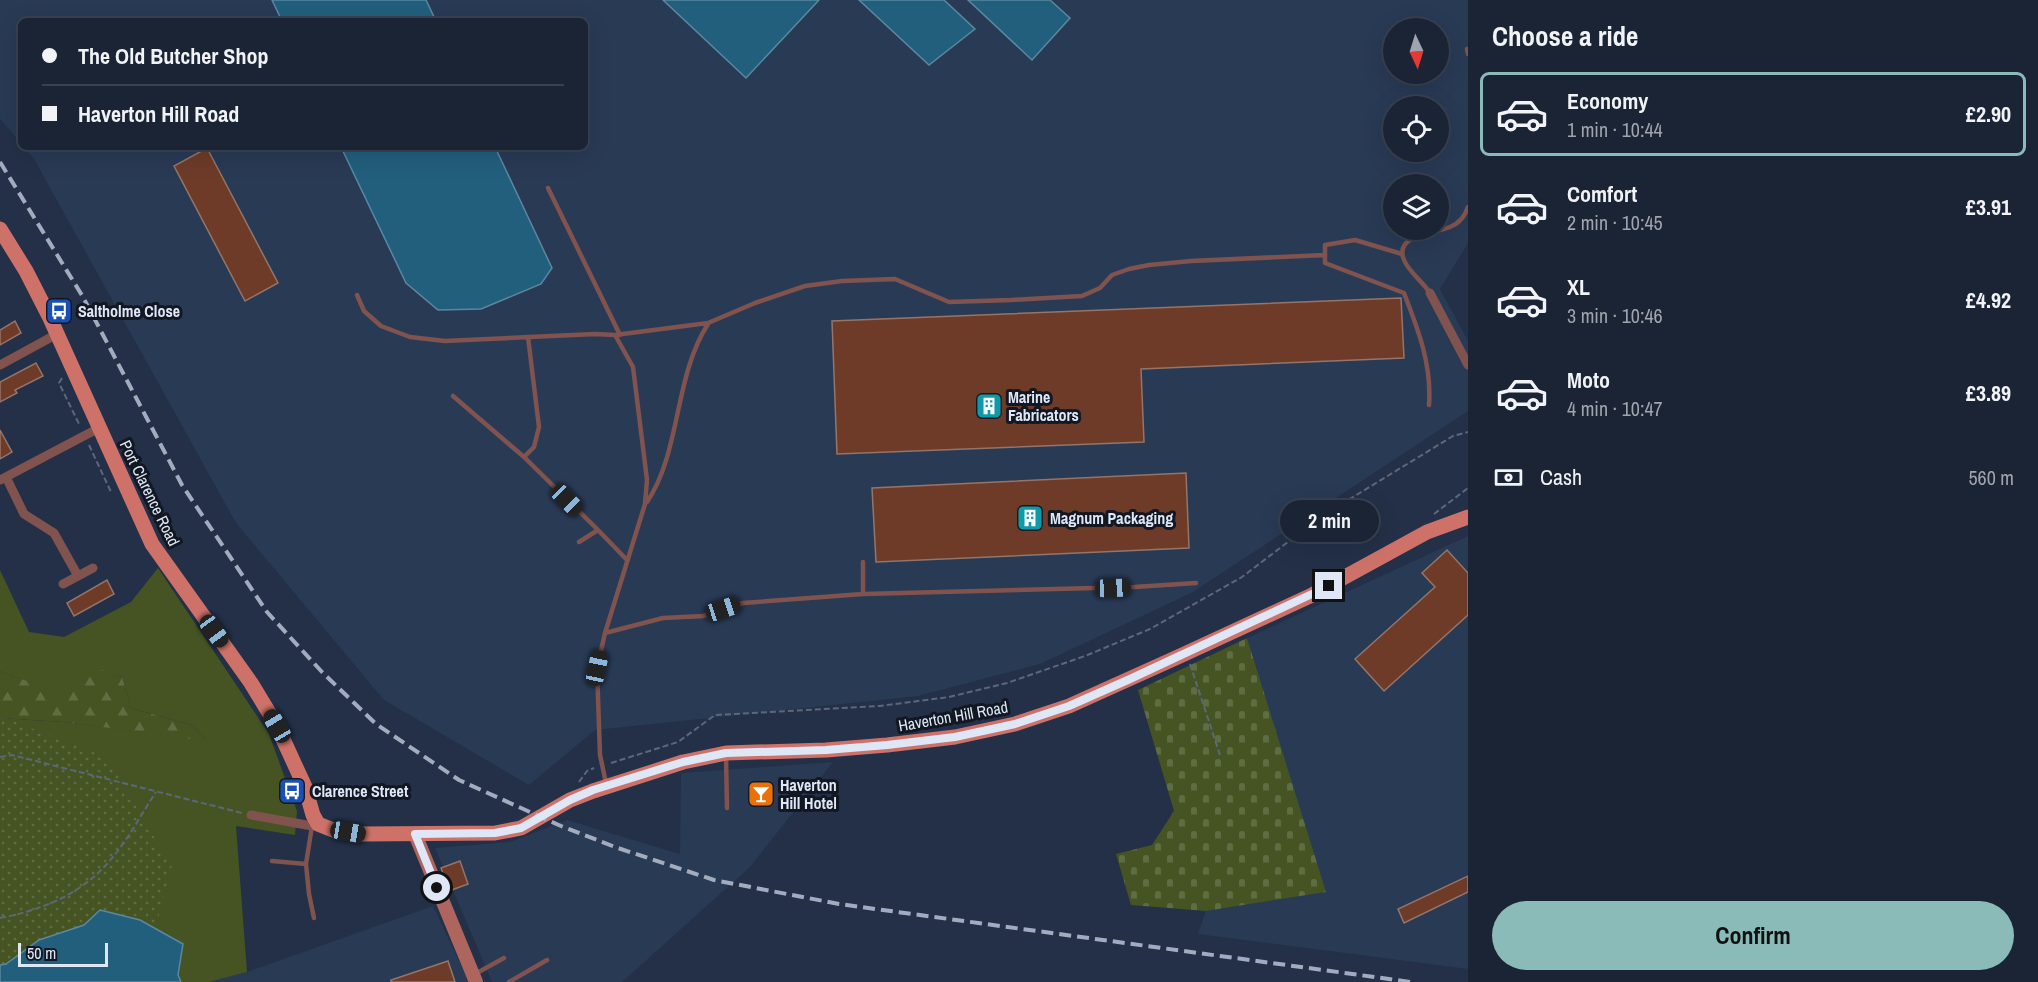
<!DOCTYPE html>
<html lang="en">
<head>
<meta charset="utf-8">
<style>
	body { margin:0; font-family:"Archivo Narrow",sans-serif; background:#273041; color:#f1f3f6; height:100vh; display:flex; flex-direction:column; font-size:22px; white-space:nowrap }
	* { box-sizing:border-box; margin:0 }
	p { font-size:20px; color:#9fa4ad }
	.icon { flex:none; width:33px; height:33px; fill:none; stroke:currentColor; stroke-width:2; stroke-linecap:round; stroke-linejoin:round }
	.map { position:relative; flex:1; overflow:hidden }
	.drawer { display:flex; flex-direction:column; background:#1a2435; width:570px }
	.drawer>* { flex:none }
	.top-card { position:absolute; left:18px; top:18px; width:570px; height:132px; border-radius:9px; box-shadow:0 6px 24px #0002,0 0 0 2px #384150; display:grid; align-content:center; height:132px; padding:0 24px; background:#1a2435 }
	.needle { width:39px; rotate:176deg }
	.controls { position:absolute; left:1383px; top:18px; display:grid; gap:12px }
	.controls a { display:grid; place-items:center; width:66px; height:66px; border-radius:50%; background:#1a2435; box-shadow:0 6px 24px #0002,0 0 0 2px #384150; font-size:30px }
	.scale { position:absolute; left:18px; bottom:15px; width:90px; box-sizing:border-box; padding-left:6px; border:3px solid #dfe7f6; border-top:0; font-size:16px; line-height:21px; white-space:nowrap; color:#dfe7f6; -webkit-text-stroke:4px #121822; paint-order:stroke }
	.end { position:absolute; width:27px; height:27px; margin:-14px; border:8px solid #dfe7f6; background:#111; box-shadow:0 0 0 3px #111 }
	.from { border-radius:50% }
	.bubble { position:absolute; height:42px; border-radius:21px; background:#1a2435; box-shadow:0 6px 24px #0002,0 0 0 2px #384150; font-size:20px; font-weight:700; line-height:42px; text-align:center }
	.car { position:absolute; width:18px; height:36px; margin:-18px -9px; border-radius:8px; box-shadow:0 0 4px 2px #0007; background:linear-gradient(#222 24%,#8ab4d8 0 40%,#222 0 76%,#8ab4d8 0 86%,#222 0) }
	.top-card b { display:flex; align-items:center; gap:21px; height:57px; font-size:22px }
	.top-card b+b { border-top:2px solid #384150 }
	.top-card i { width:15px; height:15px; background:#f1f3f6 }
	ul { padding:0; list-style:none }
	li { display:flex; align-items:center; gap:18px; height:84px; margin:0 12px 9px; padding:0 12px; border:3px solid transparent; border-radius:9px }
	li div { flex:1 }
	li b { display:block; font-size:22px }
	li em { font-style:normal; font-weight:700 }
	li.on { border-color:#8bbbb9 }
	li>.icon { width:54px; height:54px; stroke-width:1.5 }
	h2 { padding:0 24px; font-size:27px; line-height:72px }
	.pay { display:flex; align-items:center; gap:15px; height:66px; padding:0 24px; font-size:22px }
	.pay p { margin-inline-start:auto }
	.button { display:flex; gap:12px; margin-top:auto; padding:12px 24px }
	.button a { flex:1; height:69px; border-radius:36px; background:#8bbbb9; color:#111; font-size:24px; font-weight:700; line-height:69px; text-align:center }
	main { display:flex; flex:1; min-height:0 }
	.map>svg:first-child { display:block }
	.built { fill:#293a55; fill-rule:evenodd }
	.grass { fill:#455422 }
	.forest { fill:url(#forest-firs) }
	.cemetery { fill:url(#cemetery-stones) }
	.park { fill:url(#park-dots) }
	.water { fill:#225f7d; stroke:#5b88a1; stroke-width:1.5 }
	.building { fill:#6e3b28; stroke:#957569; stroke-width:1.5 }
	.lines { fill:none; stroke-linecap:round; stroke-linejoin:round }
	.path { stroke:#5c677c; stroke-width:2; stroke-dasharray:6 3; stroke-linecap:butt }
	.service { stroke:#81534e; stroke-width:4.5 }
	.minor { stroke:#81534e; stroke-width:9 }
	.secondary { stroke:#ad655d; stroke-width:14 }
	.primary { stroke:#ce7269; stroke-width:15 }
	.rail { stroke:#a3acbe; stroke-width:4; stroke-dasharray:12 6; stroke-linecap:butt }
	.route { stroke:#dfe7f6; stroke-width:8 }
	.labels { text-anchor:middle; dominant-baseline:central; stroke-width:6; stroke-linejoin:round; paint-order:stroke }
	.poi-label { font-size:16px; font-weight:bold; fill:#dfe7f6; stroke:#121822; text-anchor:start }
	.street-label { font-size:16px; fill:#dfe7f6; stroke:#121822 }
</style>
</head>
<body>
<main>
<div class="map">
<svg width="1468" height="982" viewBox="0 0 1468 982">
	<defs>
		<pattern id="forest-firs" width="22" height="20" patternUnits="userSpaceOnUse" patternTransform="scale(1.5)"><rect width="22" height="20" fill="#455422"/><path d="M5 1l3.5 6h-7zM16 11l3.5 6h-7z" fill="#5f6d43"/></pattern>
		<pattern id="cemetery-stones" width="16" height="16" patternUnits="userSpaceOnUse" patternTransform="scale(1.5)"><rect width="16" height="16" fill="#455422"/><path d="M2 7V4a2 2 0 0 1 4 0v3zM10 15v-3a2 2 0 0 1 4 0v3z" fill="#5f6d43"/></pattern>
		<pattern id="park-dots" width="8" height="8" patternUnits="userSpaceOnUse" patternTransform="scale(1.5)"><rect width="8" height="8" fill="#455422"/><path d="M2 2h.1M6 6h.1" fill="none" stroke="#5f6d43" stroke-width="1.8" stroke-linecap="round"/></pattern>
	</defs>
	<rect width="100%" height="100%" fill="#233047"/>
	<!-- built -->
	<path class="built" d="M0,0H272L282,21H21V143L0,119Z
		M426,0H663L746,78L819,0H859L929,65L975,29L944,0H968L1032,60L1070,18L1050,0H1468V243L1440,289L1468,341V411L1193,592L1040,664L918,696L595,730L529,785L384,700L236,523L34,159L24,147H341L406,283L552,268L495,147H585V21H436ZM1394,28H1438V74H1394ZM1394,106H1438V152H1394ZM1394,184H1438V230H1394Z
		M1468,536V969L1198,934L1206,911L1325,892L1247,638Z
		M833,762L750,867L622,982H492L435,848L510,842L567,820L680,854L681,773Z
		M433,906L469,982H209L247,972Z"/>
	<!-- grass -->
	<path class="grass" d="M158,568L269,734L297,811L295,835L236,826L247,972L209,982H0V718L64,722L207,740L191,725L131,708L122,677L89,666L67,697L0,671V570L29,632L64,637L131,602Z"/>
	<!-- forest -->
	<path class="forest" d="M89,665L122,677L131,708L191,725L208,741L64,722L0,718V671L67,696Z"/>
	<!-- cemetery -->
	<path class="cemetery" d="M1247,638L1326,892L1206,911L1131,905L1116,854L1152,845L1174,811L1138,690Z"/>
	<!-- park -->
	<path class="park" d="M0,716L108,758L172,868L140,982H0Z"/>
	<!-- water -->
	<path class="water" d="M272,0H426L436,21H282Z
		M663,0H819L746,78Z
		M859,0H944L975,29L929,65Z
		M968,0H1050L1070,18L1032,60Z
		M341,147H495L552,268L541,284L481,309L438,310L406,283Z
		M100,910L140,920L183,944L178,975L181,982H0V965L6,964L39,940L84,925Z"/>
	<!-- building -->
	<path class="building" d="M207,148L278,283L245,301L174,166Z
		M1401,298L1404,358L1141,369L1144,442L837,454L832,321Z
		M15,321L21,333L0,345V330Z
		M36,363L43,376L15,390L17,393L0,402V382Z
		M0,430L12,452L0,459Z
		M1186,473L1189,548L876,562L872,488Z
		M1447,550L1468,573V615L1384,691L1355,659L1435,587L1422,573Z
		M107,580L114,594L74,616L67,603Z
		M460,861L468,884L449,891L441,868Z
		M1468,876V892L1404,923L1398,909Z
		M448,961L455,982H391V980Z"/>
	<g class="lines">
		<!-- path -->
		<path class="path" d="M62,378L59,383L80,426
			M89,445L111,492H113
			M1434,514L1468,488
			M1190,664L1220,755
			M0,757L12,755L242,813
			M611,763L678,742L715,715L880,706L949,697L1007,683L1085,656L1150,629L1242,577L1322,516L1453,436L1468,432
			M579,782L587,771L594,768
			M0,918C43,910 84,893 112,858C129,838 142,813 156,792"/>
		<!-- service -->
		<path class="service" d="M1467,49L1468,54
			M548,188L620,335
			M1402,254L1355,240L1325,245V263L1404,293C1418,329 1432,365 1429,405
			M1430,293C1423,282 1409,272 1404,260C1393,234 1437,233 1450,227C1460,223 1465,216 1468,207
			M357,295L364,311L381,326L410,337L445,341L595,334L615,335L633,367L647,480L645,504L605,633L597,668L600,755L606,783
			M615,335L708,323L755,303L805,286L842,281L895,279L949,302L1011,300L1082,296L1100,288L1112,275L1129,269L1149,265L1191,261L1325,255
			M453,396L524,457L598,530
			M524,457L534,447L539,427L528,337
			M647,502C681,452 674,376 708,324
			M579,542L598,530L627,560
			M863,594L1134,587L1196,583
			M605,633L663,618L703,616L743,603L863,594V562
			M726,756L727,808
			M312,826L306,864L309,894L314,918
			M272,861L306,864
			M475,974L504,958
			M509,982L547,960"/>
		<!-- minor -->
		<path class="minor" d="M1430,293L1468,365
			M0,365L57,334
			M6,477L24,514L54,533L78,576
			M0,480L99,428
			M63,584L93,568
			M251,815L312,826L318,824"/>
		<!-- secondary -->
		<path class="secondary" d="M415,834L476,982"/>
		<!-- primary -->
		<path class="primary" d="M0,229L26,271L49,316L152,544L251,683L277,726L305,787L313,815L318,824L333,830L363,834L495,833L521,828L570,800L593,791L683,762L726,753L826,750L887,745L955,737L1015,724L1069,706L1180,656L1310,596L1427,532L1468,517"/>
		<!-- rail -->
		<path class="rail" d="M0,162L83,297L182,485L267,612L322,672L376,724L459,780L561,826L615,847L714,880L839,904L1411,982"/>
	</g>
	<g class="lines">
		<!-- route -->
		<path class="route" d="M437,888L415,834L495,833L521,828L570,800L593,790L683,762L726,753L826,750L887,745L955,737L1015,724L1069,706L1130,679L1329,586"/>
	</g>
	<!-- icons -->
	<defs>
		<symbol id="bus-square" viewBox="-11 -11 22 22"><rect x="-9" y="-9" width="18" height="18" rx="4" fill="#1a4fb4" stroke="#121822"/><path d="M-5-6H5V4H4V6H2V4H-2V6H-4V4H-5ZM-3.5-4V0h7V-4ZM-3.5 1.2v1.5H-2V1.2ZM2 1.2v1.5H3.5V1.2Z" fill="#fff"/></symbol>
		<symbol id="building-square" viewBox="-11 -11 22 22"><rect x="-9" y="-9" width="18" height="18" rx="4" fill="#0f9aa8" stroke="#121822"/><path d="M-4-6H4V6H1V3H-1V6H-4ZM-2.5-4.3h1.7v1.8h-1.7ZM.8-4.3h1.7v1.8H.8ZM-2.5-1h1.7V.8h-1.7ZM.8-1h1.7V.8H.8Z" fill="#fff"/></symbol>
		<symbol id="bar-square" viewBox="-11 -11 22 22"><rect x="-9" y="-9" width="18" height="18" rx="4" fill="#e8710a" stroke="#121822"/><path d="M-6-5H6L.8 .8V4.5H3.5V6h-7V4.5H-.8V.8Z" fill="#fff"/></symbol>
	</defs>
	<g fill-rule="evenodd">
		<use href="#bus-square" x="44" y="296" width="30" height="30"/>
		<use href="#building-square" x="974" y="391" width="30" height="30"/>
		<use href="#building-square" x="1015" y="503" width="30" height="30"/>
		<use href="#bus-square" x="277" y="776" width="30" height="30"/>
		<use href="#bar-square" x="746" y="779" width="30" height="30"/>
	</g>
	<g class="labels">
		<!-- poi labels -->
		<g class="poi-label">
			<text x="78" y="311">Saltholme Close</text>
			<text x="1008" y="397">Marine<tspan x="1008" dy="18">Fabricators</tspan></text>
			<text x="1050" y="518">Magnum Packaging</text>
			<text x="780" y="785">Haverton<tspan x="780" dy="18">Hill Hotel</tspan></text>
			<text x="312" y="791">Clarence Street</text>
		</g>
		<!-- street labels -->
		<g class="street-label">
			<text transform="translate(150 493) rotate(64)">Port Clarence Road</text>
			<text transform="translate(953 716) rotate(-10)">Haverton Hill Road</text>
		</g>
	</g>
</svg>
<div class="controls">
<a><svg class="needle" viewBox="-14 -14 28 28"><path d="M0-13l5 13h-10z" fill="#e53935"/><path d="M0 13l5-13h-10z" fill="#9fa4ad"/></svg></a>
<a><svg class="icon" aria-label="locate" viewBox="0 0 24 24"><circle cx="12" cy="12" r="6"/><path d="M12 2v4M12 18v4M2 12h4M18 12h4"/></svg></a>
<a><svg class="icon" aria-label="layers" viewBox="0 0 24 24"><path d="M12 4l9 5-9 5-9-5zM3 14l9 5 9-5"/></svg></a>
</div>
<div class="scale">50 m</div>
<i class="end from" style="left:437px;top:888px"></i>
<i class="end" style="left:1329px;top:586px"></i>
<div class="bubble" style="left:1280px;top:500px;width:99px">2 min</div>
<i class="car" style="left:567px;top:500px;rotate:135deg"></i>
<i class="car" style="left:1113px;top:588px;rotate:88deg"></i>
<i class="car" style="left:723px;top:609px;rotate:72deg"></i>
<i class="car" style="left:214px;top:631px;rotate:144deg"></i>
<i class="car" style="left:597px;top:668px;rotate:12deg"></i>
<i class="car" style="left:277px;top:726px;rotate:329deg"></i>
<i class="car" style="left:348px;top:832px;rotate:99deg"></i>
<div class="top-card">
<b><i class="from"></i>The Old Butcher Shop</b>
<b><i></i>Haverton Hill Road</b>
</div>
</div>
<section class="drawer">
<h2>Choose a ride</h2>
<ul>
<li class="on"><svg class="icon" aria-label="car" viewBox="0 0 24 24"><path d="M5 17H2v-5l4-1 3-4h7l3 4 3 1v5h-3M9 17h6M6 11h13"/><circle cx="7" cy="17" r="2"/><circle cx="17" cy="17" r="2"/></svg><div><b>Economy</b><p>1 min · 10:44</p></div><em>£2.90</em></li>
<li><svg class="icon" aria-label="car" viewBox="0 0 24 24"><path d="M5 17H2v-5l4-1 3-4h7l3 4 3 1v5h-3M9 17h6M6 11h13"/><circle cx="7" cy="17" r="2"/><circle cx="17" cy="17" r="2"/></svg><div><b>Comfort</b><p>2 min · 10:45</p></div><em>£3.91</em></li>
<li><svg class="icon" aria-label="car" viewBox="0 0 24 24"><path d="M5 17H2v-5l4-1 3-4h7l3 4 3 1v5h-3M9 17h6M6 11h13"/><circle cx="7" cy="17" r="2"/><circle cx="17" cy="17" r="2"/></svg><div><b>XL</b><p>3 min · 10:46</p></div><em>£4.92</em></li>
<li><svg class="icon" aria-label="car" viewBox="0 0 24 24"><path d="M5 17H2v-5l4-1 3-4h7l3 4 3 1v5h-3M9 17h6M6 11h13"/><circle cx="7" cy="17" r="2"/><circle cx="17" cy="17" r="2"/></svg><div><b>Moto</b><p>4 min · 10:47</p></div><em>£3.89</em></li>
</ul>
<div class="pay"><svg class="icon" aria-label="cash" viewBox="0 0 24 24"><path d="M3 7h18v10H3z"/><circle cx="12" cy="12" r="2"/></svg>Cash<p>560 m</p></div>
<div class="button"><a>Confirm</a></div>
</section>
</main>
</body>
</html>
